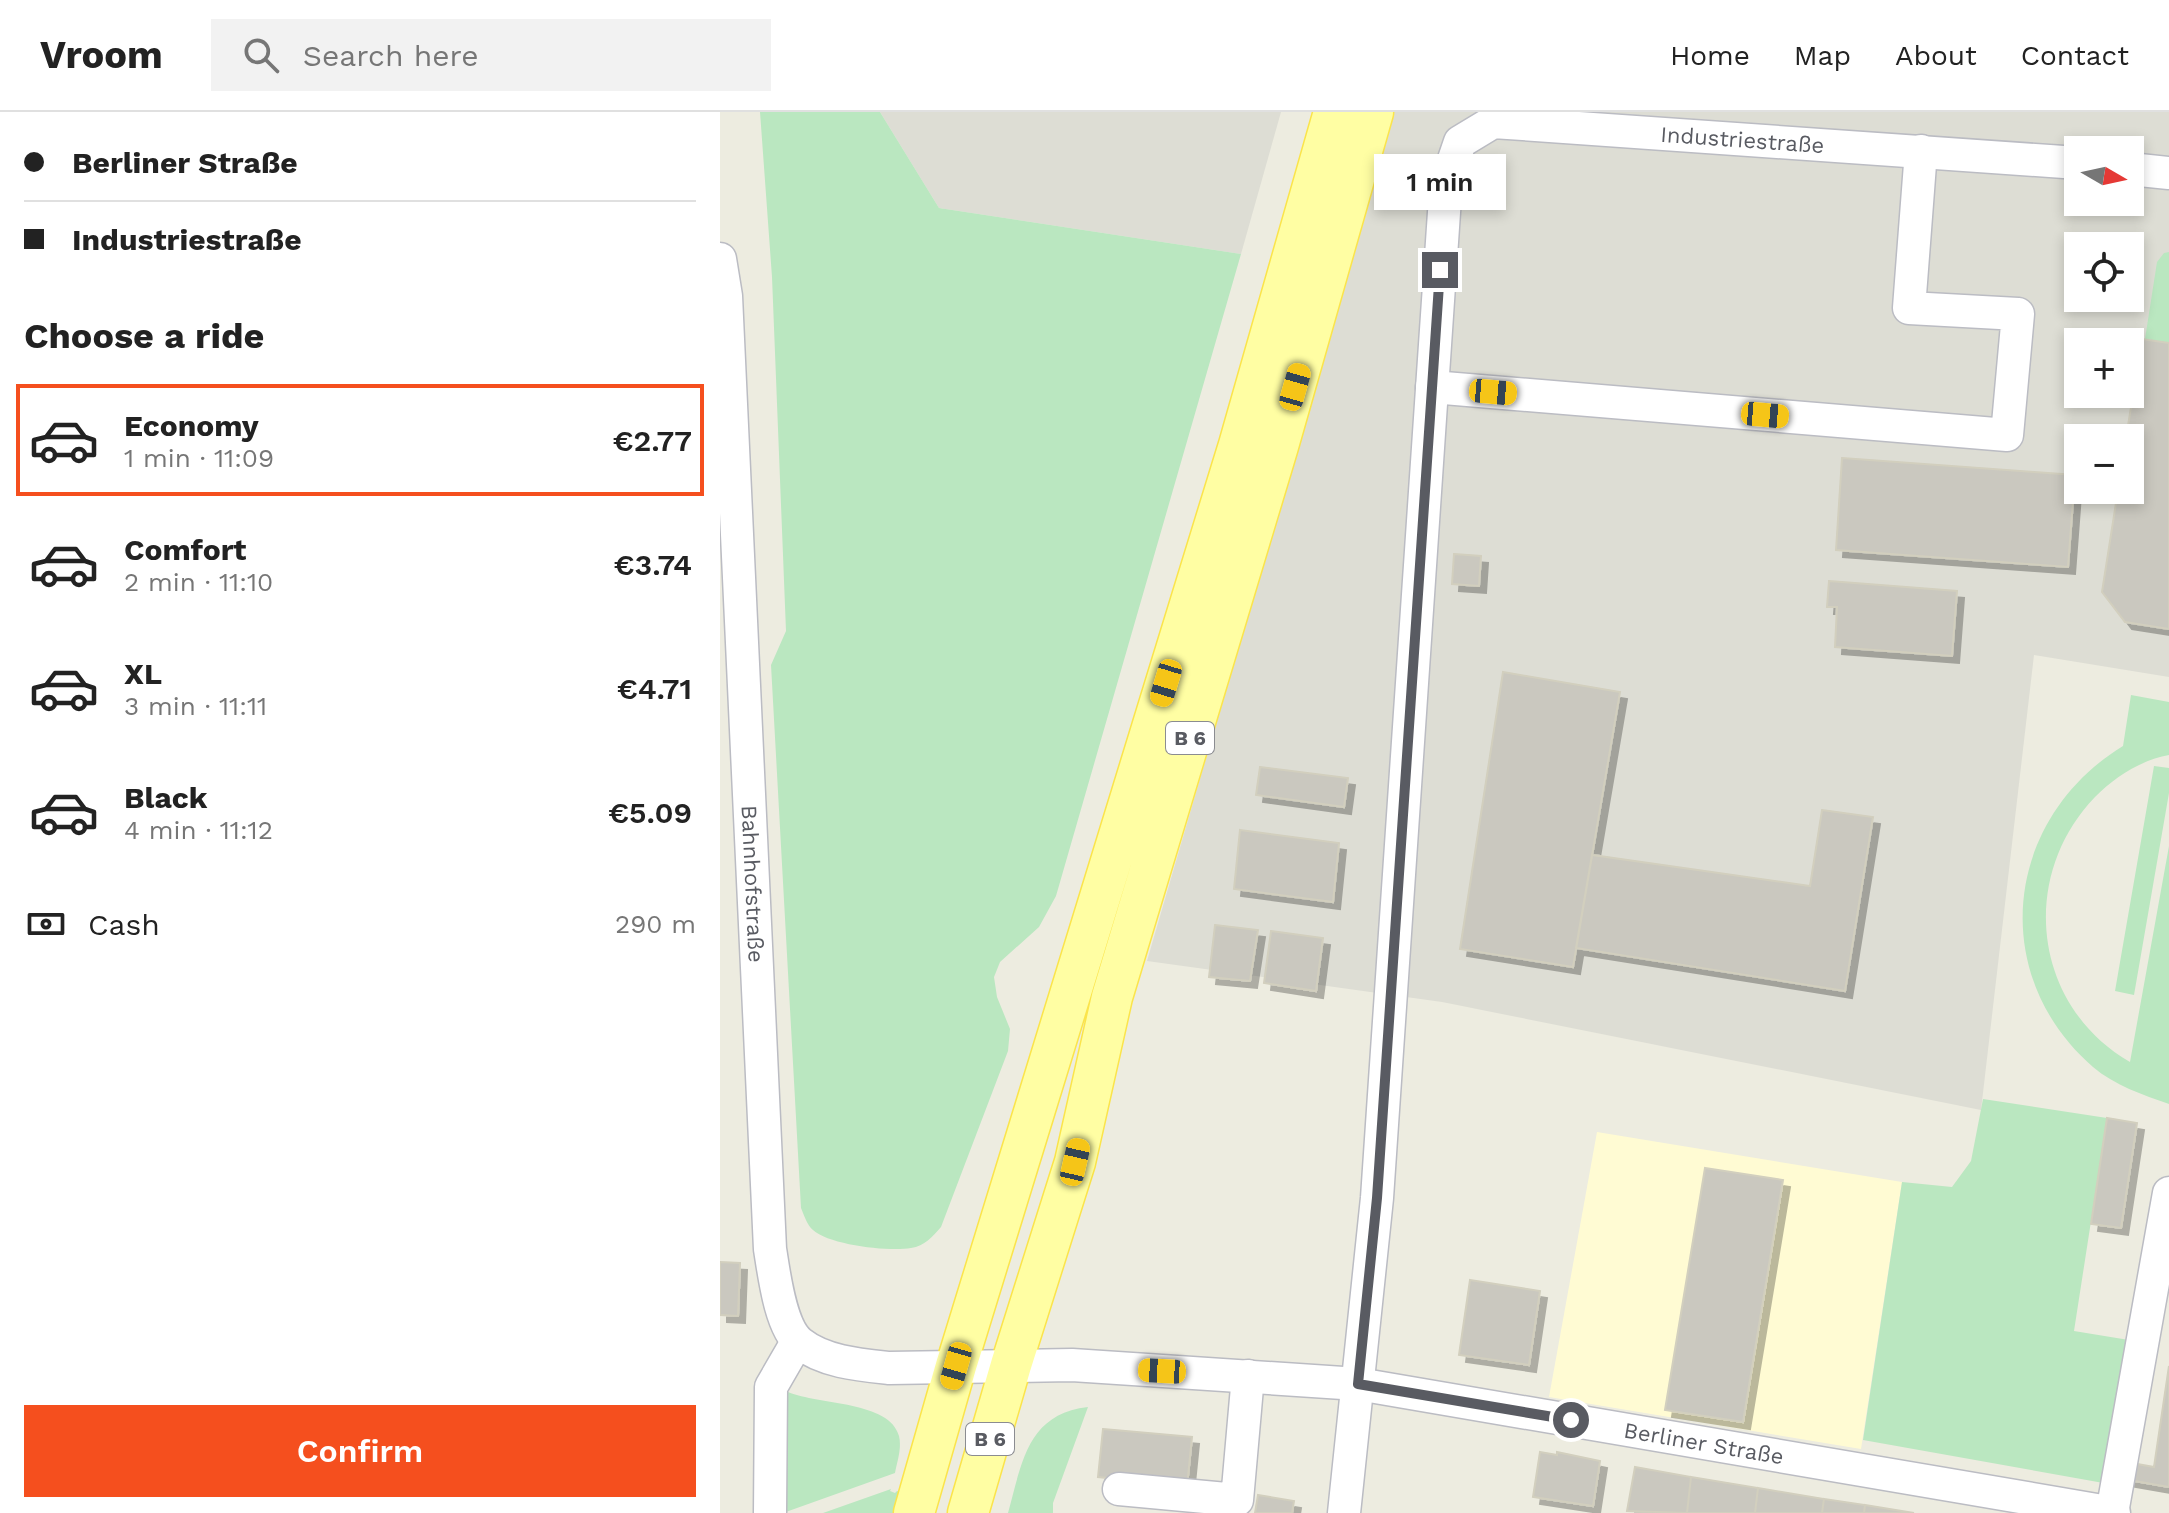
<!DOCTYPE html>
<html lang="en">
<head>
<meta charset="utf-8">
<style>
	body { margin:0; font-family:"Work Sans",sans-serif; background:#f2f2f2; color:#222; height:100vh; display:flex; flex-direction:column; font-size:30px; white-space:nowrap }
	* { box-sizing:border-box; margin:0 }
	p { font-size:26px; color:#767676 }
	.icon { flex:none; width:44px; height:44px; fill:none; stroke:currentColor; stroke-width:2; stroke-linecap:round; stroke-linejoin:round }
	.map { position:relative; flex:1; overflow:hidden }
	.sheet { display:flex; flex-direction:column; background:#fff; width:720px }
	.sheet>* { flex:none }
	.top-card { display:grid; align-content:center; height:176px; padding:0 24px; background:#fff }
	.needle { width:52px; rotate:99deg }
	.tools { position:absolute; left:1344px; top:24px; display:grid; gap:16px }
	.tools a { display:grid; place-items:center; width:80px; height:80px; border-radius:0px; background:#fff; box-shadow:0 4px 12px #0003; font-size:40px }
	.end { position:absolute; width:36px; height:36px; margin:-18px; border:10px solid #595b62; background:#fff; box-shadow:0 0 0 4px #fff }
	.from { border-radius:50% }
	.bubble { position:absolute; height:56px; border-radius:0px; background:#fff; box-shadow:0 4px 12px #0003; font-size:26px; font-weight:600; line-height:56px; text-align:center }
	.car { position:absolute; width:24px; height:48px; margin:-24px -12px; border-radius:10px; box-shadow:0 0 6px 2px #0007; background:linear-gradient(#f5c518 24%,#345 0 40%,#f5c518 0 76%,#345 0 86%,#f5c518 0) }
	.top-card b { display:flex; align-items:center; gap:28px; height:76px; font-size:30px }
	.top-card b+b { border-top:2px solid #e0e0e0 }
	.top-card i { width:20px; height:20px; background:#222 }
	ul { padding:0; list-style:none }
	li { display:flex; align-items:center; gap:24px; height:112px; margin:0 16px 12px; padding:0 8px; border:4px solid transparent; border-radius:0px }
	li div { flex:1 }
	li b { display:block; font-size:30px }
	li em { font-style:normal; font-weight:600 }
	li.selected { border-color:#f54f1e }
	li>.icon { width:72px; height:72px; stroke-width:1.5 }
	h2 { padding:0 24px; font-size:36px; line-height:96px }
	.pay { display:flex; align-items:center; gap:20px; height:88px; padding:0 24px; font-size:30px }
	.pay p { margin-inline-start:auto }
	.primary-button { display:flex; gap:16px; margin-top:auto; padding:16px 24px }
	.primary-button a { flex:1; height:92px; border-radius:0px; background:#f54f1e; color:#fff; font-size:32px; font-weight:600; line-height:92px; text-align:center }
	header { display:flex; align-items:center; gap:48px; box-sizing:border-box; height:112px; padding:0 40px; background:#fff; border-bottom:2px solid #e0e0e0 }
	header strong { font-size:38px }
	nav { display:flex; gap:44px; margin-inline-start:auto; font-size:28px }
	.search { width:560px; height:72px; background:#f2f2f2; display:flex; align-items:center; gap:20px; box-sizing:border-box; padding:0 28px; border-radius:0px; color:#767676; font-size:30px }
	main { display:flex; flex:1; min-height:0 }
	.map>svg:first-child { display:block }
	.commercial { fill:#fffbd3 }
	.industrial { fill:#ddddd4; fill-rule:evenodd }
	.green { fill:#bae7c0 }
	.building { fill:#cac8bf; stroke:#d2cfbe; stroke-width:2; filter:url(#shadow) }
	.lines { fill:none; stroke-linecap:round; stroke-linejoin:round }
	.minor-casing { stroke:#bbbcc3; stroke-width:35 }
	.major-casing { stroke:#fbe44b; stroke-width:43 }
	.minor { stroke:#fff; stroke-width:32 }
	.major { stroke:#fffea3; stroke-width:40 }
	.route { stroke:#595b62; stroke-width:10 }
	.labels { text-anchor:middle; dominant-baseline:central; stroke-width:7; stroke-linejoin:round; paint-order:stroke }
	.shield { fill:#fff; stroke:#8b8c91; stroke-width:2 }
	.shield-label { font-size:20px; font-weight:bold; fill:#595b62 }
	.street-label { font-size:22px; fill:#595b62; stroke:#fff }
</style>
</head>
<body>
<header>
<strong>Vroom</strong>
<div class="search"><svg class="icon" aria-label="search" viewBox="0 0 24 24"><circle cx="10" cy="10" r="6"/><path d="M15 15l6 6"/></svg>Search here</div>
<nav><a>Home</a><a>Map</a><a>About</a><a>Contact</a></nav>
</header>
<main>
<section class="sheet">
<div class="top-card">
<b><i class="from"></i>Berliner Straße</b>
<b><i></i>Industriestraße</b>
</div>
<h2>Choose a ride</h2>
<ul>
<li class="selected"><svg class="icon" aria-label="car" viewBox="0 0 24 24"><path d="M5 17H2v-5l4-1 3-4h7l3 4 3 1v5h-3M9 17h6M6 11h13"/><circle cx="7" cy="17" r="2"/><circle cx="17" cy="17" r="2"/></svg><div><b>Economy</b><p>1 min · 11:09</p></div><em>€2.77</em></li>
<li><svg class="icon" aria-label="car" viewBox="0 0 24 24"><path d="M5 17H2v-5l4-1 3-4h7l3 4 3 1v5h-3M9 17h6M6 11h13"/><circle cx="7" cy="17" r="2"/><circle cx="17" cy="17" r="2"/></svg><div><b>Comfort</b><p>2 min · 11:10</p></div><em>€3.74</em></li>
<li><svg class="icon" aria-label="car" viewBox="0 0 24 24"><path d="M5 17H2v-5l4-1 3-4h7l3 4 3 1v5h-3M9 17h6M6 11h13"/><circle cx="7" cy="17" r="2"/><circle cx="17" cy="17" r="2"/></svg><div><b>XL</b><p>3 min · 11:11</p></div><em>€4.71</em></li>
<li><svg class="icon" aria-label="car" viewBox="0 0 24 24"><path d="M5 17H2v-5l4-1 3-4h7l3 4 3 1v5h-3M9 17h6M6 11h13"/><circle cx="7" cy="17" r="2"/><circle cx="17" cy="17" r="2"/></svg><div><b>Black</b><p>4 min · 11:12</p></div><em>€5.09</em></li>
</ul>
<div class="pay"><svg class="icon" aria-label="cash" viewBox="0 0 24 24"><path d="M3 7h18v10H3z"/><circle cx="12" cy="12" r="2"/></svg>Cash<p>290 m</p></div>
<div class="primary-button"><a>Confirm</a></div>
</section>
<div class="map">
<svg width="1449" height="1401" viewBox="0 0 1449 1401">
	<defs>
		<filter id="shadow"><feDropShadow dx="7" dy="7" stdDeviation="0" flood-color="#0004"/></filter>
	</defs>
	<rect width="100%" height="100%" fill="#edece0"/>
	<!-- commercial -->
	<path class="commercial" d="M877,1020L1182,1070L1141,1337L829,1285Z"/>
	<!-- industrial -->
	<path class="industrial" d="M160,0H561L521,142L219,96Z
		M674,0H1449V565L1314,543L1261,998L722,890L427,849ZM1358,38H1410V90H1358ZM1358,134H1410V186H1358ZM1358,230H1410V282H1358ZM1358,326H1410V378H1358Z"/>
	<!-- green -->
	<path class="green" d="M40,0H160L219,96L521,142L336,784L319,815L280,850L274,865L277,885L290,917L288,939L221,1115C212,1125 205,1134 191,1136C170,1140 109,1133 93,1118C87,1113 84,1103 81,1096L51,553L66,519L52,165Z
		M1449,140V231L1425,227L1437,150L1444,141Z
		M1411,583L1449,590V643C1421,648 1395,665 1375,685C1298,765 1313,894 1410,950L1449,734V992C1423,983 1394,973 1373,955C1266,862 1285,706 1403,634Z
		M1434,654L1449,656V681L1414,883L1395,879Z
		M1263,987L1387,1006L1354,1219L1415,1229L1389,1372L1143,1328L1182,1070L1232,1075L1251,1049Z
		M68,1280C99,1293 170,1289 179,1324C182,1336 177,1350 175,1361L63,1401L61,1285Z
		M368,1295L333,1391V1401H288C302,1351 307,1302 368,1295Z
		M171,1377L170,1379L175,1381L177,1379L184,1381L178,1401H103Z"/>
	<!-- building -->
	<path class="building" d="M1422,227L1449,231V517L1405,510L1382,480L1398,378H1410V326H1406Z
		M1122,346L1355,363L1348,455L1116,438Z
		M734,442L761,444L759,474L732,472Z
		M1109,469L1237,479L1232,544L1115,535L1117,495H1107Z
		M783,560L900,580L853,855L740,837Z
		M540,655L628,666L624,695L536,683Z
		M1102,698L1153,705L1125,879L856,836L872,743L1090,774Z
		M520,718L619,731L613,790L514,777Z
		M495,813L538,818L530,869L489,865Z
		M551,819L603,826L596,879L544,871Z
		M1387,1006L1417,1011L1401,1116L1371,1112Z
		M985,1056L1063,1068L1023,1310L945,1298Z
		M0,1150L20,1151L18,1204L0,1203Z
		M750,1168L820,1179L809,1253L739,1243Z
		M1449,1254V1375L1403,1367L1406,1350L1434,1355Z
		M383,1317L472,1325L467,1374L378,1365Z
		M820,1340L837,1343V1340L880,1349L873,1394L813,1385Z
		M915,1355L971,1365L967,1401L907,1399Z
		M971,1365L1038,1376L1035,1401H967Z
		M1038,1376L1104,1387L1102,1401H1035Z
		M538,1383L574,1389L572,1401H535Z
		M1104,1387L1145,1393L1144,1401H1102Z
		M1145,1393L1194,1401H1144Z"/>
	<g class="lines">
		<defs>
			<g id="minor">
				<path d="M1410,57L1449,61"/>
				<path id="s1" d="M0,147L6,184L50,1137C54,1161 60,1215 80,1231C104,1250 140,1253 169,1256L352,1253L638,1272L1394,1401"/>
				<path d="M712,275L1287,323L1298,202L1189,196L1201,39"/>
				<path d="M399,1377L517,1388L528,1264"/>
				<path d="M50,1401L51,1275L77,1230"/>
				<path id="s2" d="M624,1401L657,1086L726,71L740,30L773,10L1358,51"/>
				<path d="M1392,1401L1449,1081"/>
			</g>
			<path id="major" d="M194,1401L236,1254L519,333L614,0
				M248,1401L291,1253L355,1050L392,885L558,334L653,0"/>
		</defs>
		<!-- minor casing -->
		<use href="#minor" class="minor-casing"/>
		<!-- major casing -->
		<use href="#major" class="major-casing"/>
		<!-- minor -->
		<use href="#minor" class="minor"/>
		<!-- major -->
		<use href="#major" class="major"/>
	</g>
	<g class="lines">
		<!-- route -->
		<path class="route" d="M720,158L657,1086L638,1272L851,1308"/>
	</g>
	<g class="labels">
		<!-- shield labels -->
		<g class="shield">
			<rect x="446" y="610" width="48" height="32" rx="6"/>
			<rect x="246" y="1311" width="48" height="32" rx="6"/>
		</g>
		<g class="shield-label">
			<text x="470" y="626">B 6</text>
			<text x="270" y="1327">B 6</text>
		</g>
		<!-- street labels -->
		<g class="street-label">
			<text stroke="none"><textPath href="#s2" startOffset="1666">Industriestraße</textPath></text>
			<text stroke="none"><textPath href="#s1" startOffset="626">Bahnhofstraße</textPath></text>
			<text stroke="none"><textPath href="#s1" startOffset="2006">Berliner Straße</textPath></text>
		</g>
	</g>
</svg>
<div class="tools">
<a><svg class="needle" viewBox="-14 -14 28 28"><path d="M0-13l5 13h-10z" fill="#e53935"/><path d="M0 13l5-13h-10z" fill="#767676"/></svg></a>
<a><svg class="icon" aria-label="locate" viewBox="0 0 24 24"><circle cx="12" cy="12" r="6"/><path d="M12 2v4M12 18v4M2 12h4M18 12h4"/></svg></a>
<a>+</a>
<a>−</a>
</div>
<i class="end from" style="left:851px;top:1308px"></i>
<i class="end" style="left:720px;top:158px"></i>
<div class="bubble" style="left:654px;top:42px;width:132px">1 min</div>
<i class="car" style="left:575px;top:275px;rotate:16deg"></i>
<i class="car" style="left:773px;top:280px;rotate:95deg"></i>
<i class="car" style="left:1045px;top:303px;rotate:95deg"></i>
<i class="car" style="left:446px;top:571px;rotate:197deg"></i>
<i class="car" style="left:355px;top:1050px;rotate:13deg"></i>
<i class="car" style="left:236px;top:1254px;rotate:196deg"></i>
<i class="car" style="left:442px;top:1259px;rotate:273deg"></i>
</div>
</main>
</body>
</html>
